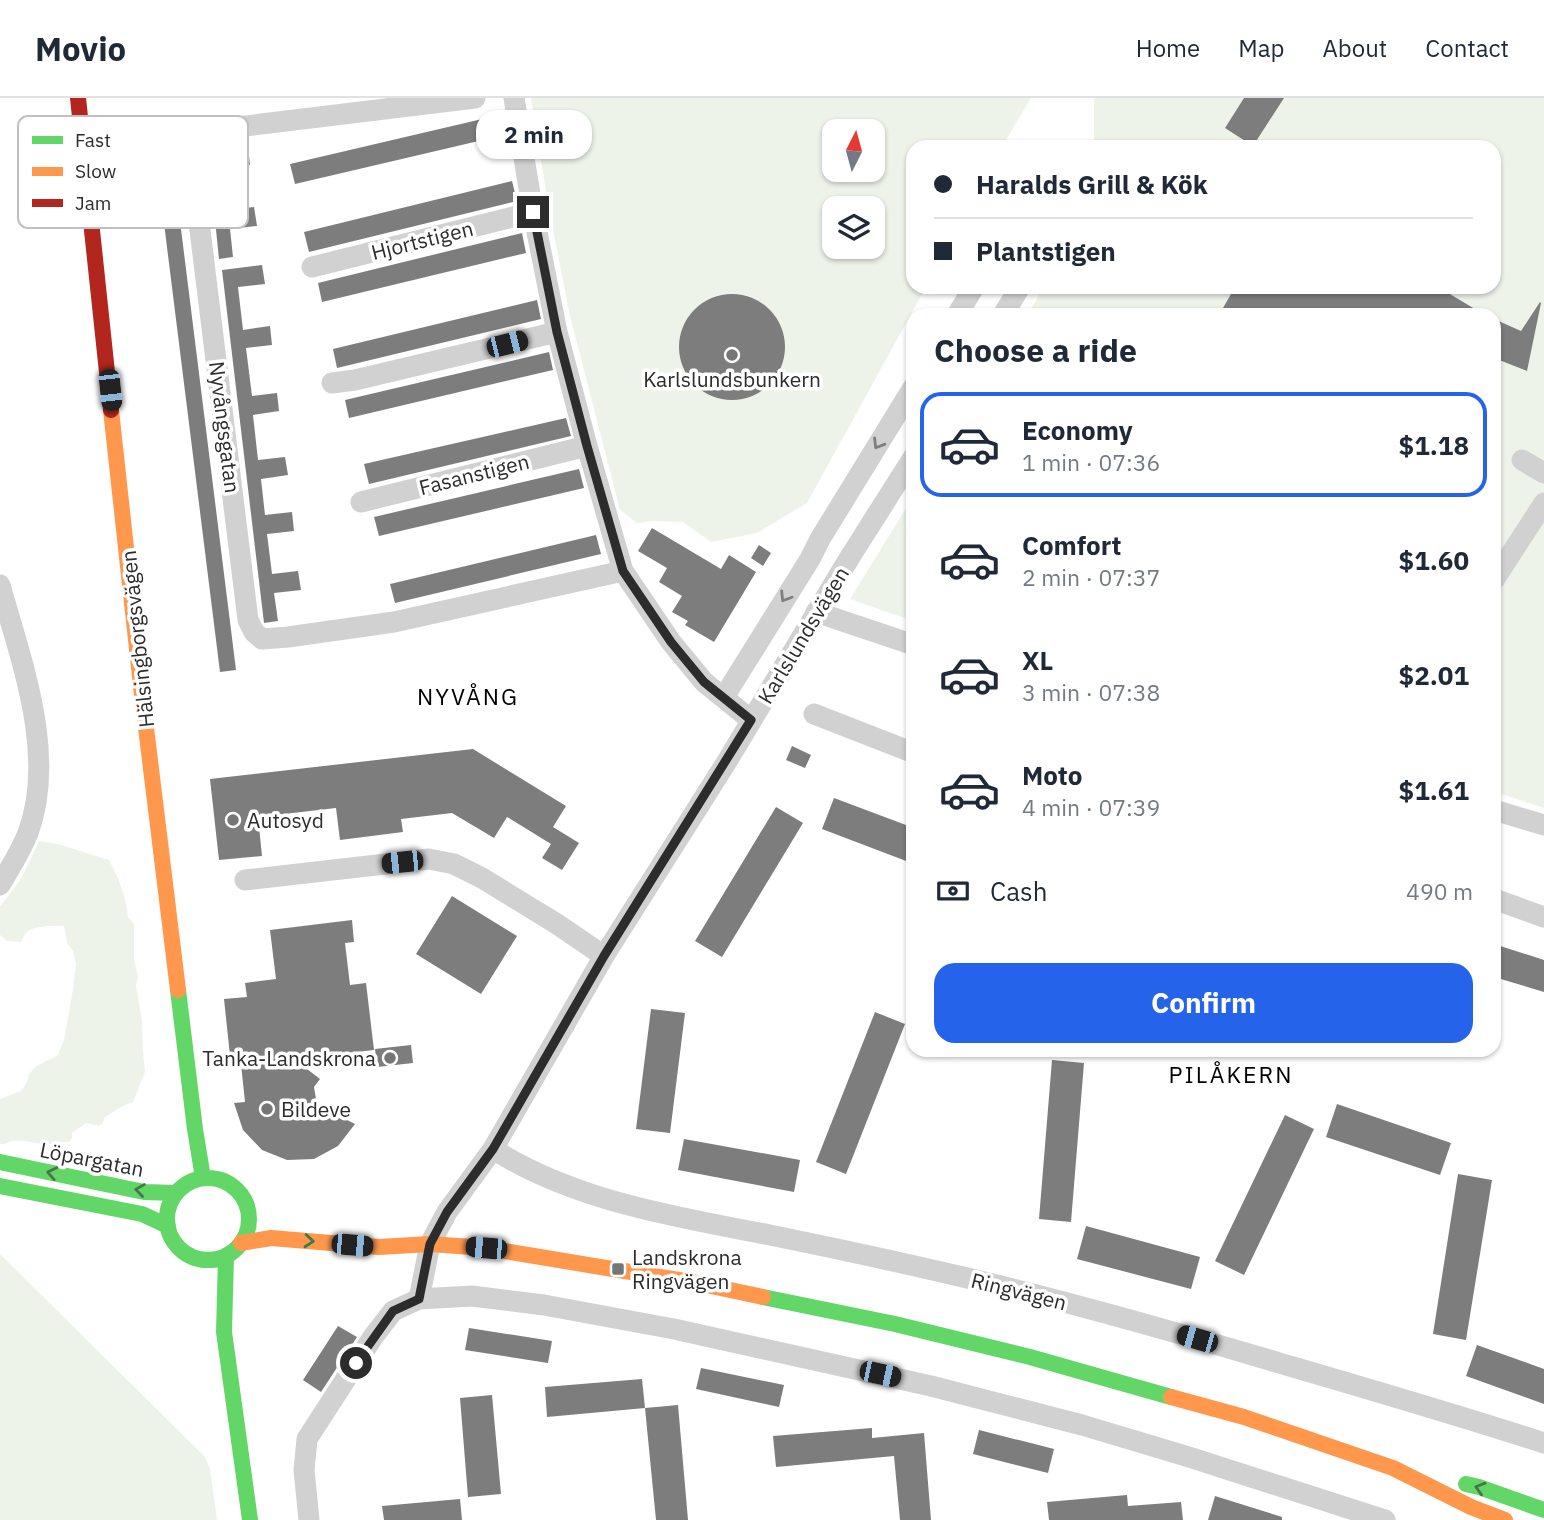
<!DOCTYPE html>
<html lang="en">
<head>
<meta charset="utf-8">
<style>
	body { margin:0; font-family:"IBM Plex Sans",sans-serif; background:#f6f6f7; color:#1f2937; height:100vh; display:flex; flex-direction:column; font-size:26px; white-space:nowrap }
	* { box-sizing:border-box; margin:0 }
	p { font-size:23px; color:#747a83 }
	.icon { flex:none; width:38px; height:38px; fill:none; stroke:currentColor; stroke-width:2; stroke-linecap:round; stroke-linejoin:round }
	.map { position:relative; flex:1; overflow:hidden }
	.side { position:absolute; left:906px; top:210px; width:595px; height:749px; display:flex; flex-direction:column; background:#fff; border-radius:21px; box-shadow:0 2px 5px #0004 }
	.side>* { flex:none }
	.guide { position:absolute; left:906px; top:42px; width:595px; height:154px; border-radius:21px; box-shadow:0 2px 5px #0004; display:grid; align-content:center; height:154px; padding:0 28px; background:#fff }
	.needle { width:46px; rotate:6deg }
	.tools { position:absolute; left:822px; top:21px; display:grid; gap:14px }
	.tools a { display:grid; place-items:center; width:63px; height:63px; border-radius:14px; background:#fff; box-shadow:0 2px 5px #0004; font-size:35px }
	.end { position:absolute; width:32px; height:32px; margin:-16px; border:9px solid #2c2c2c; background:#fff; box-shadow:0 0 0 4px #fff }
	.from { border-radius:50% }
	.bubble { position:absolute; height:49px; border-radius:21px; background:#fff; box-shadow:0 2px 5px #0004; font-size:23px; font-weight:700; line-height:49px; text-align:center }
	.car { position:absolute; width:21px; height:42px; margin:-21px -10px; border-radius:9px; box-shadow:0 0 5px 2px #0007; background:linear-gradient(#222 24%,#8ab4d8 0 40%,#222 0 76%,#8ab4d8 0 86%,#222 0) }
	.guide b { display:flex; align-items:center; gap:24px; height:66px; font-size:26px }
	.guide b+b { border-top:2px solid #e0e1e3 }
	.guide i { width:18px; height:18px; background:#1f2937 }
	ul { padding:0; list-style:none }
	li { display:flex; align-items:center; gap:21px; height:105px; margin:0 14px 10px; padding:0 14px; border:4px solid transparent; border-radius:21px }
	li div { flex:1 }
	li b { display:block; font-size:26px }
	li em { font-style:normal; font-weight:700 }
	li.selected { border-color:#2563eb }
	li>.icon { width:63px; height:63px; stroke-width:1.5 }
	h2 { padding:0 28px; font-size:32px; line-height:84px }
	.pay { display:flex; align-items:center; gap:18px; height:77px; padding:0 28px; font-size:26px }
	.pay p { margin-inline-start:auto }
	.cta { display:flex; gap:14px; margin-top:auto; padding:14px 28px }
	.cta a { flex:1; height:80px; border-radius:21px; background:#2563eb; color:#fff; font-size:28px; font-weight:700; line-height:80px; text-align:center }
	header { display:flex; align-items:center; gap:42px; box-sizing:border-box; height:98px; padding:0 35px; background:#fff; border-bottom:2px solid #e0e1e3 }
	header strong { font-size:33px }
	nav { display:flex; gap:38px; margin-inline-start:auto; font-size:24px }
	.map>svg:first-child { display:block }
	.green { fill:#eef3ea; fill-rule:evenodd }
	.building { fill:#7d7d7d }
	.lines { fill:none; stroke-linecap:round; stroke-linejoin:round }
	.street { stroke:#d1d1d1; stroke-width:21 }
	.fast { stroke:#63d668; stroke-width:16 }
	.slow { stroke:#ff974d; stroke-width:16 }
	.jam { stroke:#b3261e; stroke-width:16 }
	.oneway { stroke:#7e7e7e }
	.oneway2 { stroke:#457847 }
	.route { stroke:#2c2c2c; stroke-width:9 }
	.poi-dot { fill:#767676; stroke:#fff; stroke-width:2.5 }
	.labels { text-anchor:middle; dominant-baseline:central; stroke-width:7; stroke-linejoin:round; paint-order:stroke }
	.street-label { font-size:21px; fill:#2c2c2c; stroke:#fff }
	.poi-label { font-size:21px; fill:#2c2c2c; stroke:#fff; text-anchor:start }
	.neighbourhood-label { font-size:23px; letter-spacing:2px; fill:#000; stroke:#fff }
	.key { fill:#fff; stroke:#c0c0c0; stroke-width:2 }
	.key-label { font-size:19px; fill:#2c2c2c }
</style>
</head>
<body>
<header>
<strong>Movio</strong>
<nav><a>Home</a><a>Map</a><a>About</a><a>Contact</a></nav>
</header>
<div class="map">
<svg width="1544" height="1422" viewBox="0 0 1544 1422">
	<rect width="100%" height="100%" fill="#fff"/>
	<!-- green -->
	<path class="green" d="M531,0H1031L1002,49H914V189H926L807,405L757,435L711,444L683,424L653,423L637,425L620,412L570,218L548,106ZM835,33H873V72H835ZM873,110V149H835V110Z
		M1094,0H1544V710L1495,694L1494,217H1027L1037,201L1042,189H1494V49H1094Z
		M913,399V523L850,501Z
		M39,743L58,746L109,762C119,781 126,798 128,819L134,826V861L138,879L136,887L142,923L143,954L145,974L133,1004L119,1010L104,1020L103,1025L99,1028L86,1025L72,1035V1040L69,1044C61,1043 55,1047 46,1046C32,1046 19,1038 5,1046H0V1001L21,993L27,984L29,976L35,969L58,957L64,942L73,891L76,866L73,853L67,845L64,828C57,827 32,828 27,834C24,837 23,841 21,844L7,843L0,837V808L21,781Z
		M0,1156L205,1359L210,1371L217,1422H0Z"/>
	<!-- building -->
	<path class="building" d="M1244,0H1284L1253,48L1225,30Z
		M495,18L500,38L295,86L290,66Z
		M248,49L250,67L224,71L229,112L254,109L257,128L230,131L233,159L219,161L208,54Z
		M172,59L236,572L220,574L156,61Z
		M512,83L517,103L309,154L304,134Z
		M522,135L526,155L322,204L318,185Z
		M262,167L265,186L238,189L243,232L270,228L272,247L246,250L252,298L277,295L279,313L253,317L258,362L285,359L288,377L261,381L265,417L292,414L294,433L267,436L272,476L298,473L301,492L274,495L278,523L264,525L222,172Z
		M1235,189H1438L1485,217H1230L1223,210Z
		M679 249a53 53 0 1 1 106 0a53 53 0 1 1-106 0Z
		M537,202L541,221L337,270L333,251Z
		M1540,204L1541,205L1527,273L1494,260V221L1521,233Z
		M549,254L553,272L349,320L345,302Z
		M566,320L571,338L369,386L364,366Z
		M579,371L584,390L379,438L374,419Z
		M652,430L721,471L729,457L756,474L714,544L685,527L688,523L672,514L682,498L659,484L667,470L638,453Z
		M596,437L601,456L395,505L390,486Z
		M759,447L771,455L763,468L751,460Z
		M792,648L811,657L805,670L786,662Z
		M473,651L566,708L553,729L579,745L562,772L542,760L551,746L507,719L494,740L452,715L401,721L403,734L340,742L336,710L258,719L262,758L219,762L210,681Z
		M834,700L914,730V766L822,731Z
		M776,709L803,725L722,859L695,843Z
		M452,798L517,838L481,896L416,856Z
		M352,822L354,844L345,845L350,887L366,885L374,952L294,961L320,981L314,989L317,1007L355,1026L338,1048L314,1061L287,1062L262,1052L243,1032L234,1005L245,1004L241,966L231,967L224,901L247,899L245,885L276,881L270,832Z
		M1494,846L1544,862V894L1494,879Z
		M651,911L685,915L670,1035L636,1031Z
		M875,914L905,926L846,1076L816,1064Z
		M411,947L413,965L377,969L375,951Z
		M1052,962L1084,965L1071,1124L1039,1121Z
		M1337,1006L1451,1045L1440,1077L1326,1039Z
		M1285,1017L1314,1031L1244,1177L1215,1163Z
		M684,1041L800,1062L794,1094L678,1072Z
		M1458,1076L1492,1082L1466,1242L1433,1236Z
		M1086,1128L1200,1159L1191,1191L1077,1161Z
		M338,1228L357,1239L321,1294L303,1282Z
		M469,1230L552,1243L548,1265L465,1252Z
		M1477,1247L1544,1271V1306L1466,1278Z
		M701,1270L784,1287L779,1309L696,1291Z
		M642,1281L645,1310L547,1319L545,1289Z
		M492,1297L501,1396L468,1399L460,1300Z
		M678,1307L688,1422H656L645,1310Z
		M872,1330V1340L924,1335L931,1422H900L894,1358L776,1369L773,1338Z
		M979,1332L1054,1351L1048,1375L973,1356Z
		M1127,1397L1128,1408L1181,1404L1183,1422H1049L1047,1404Z
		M1215,1398L1282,1419V1422H1208Z
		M460,1401L462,1422H384L382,1408Z"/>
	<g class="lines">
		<!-- street -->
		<path class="street" d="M475,0L188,35L248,522L254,534L262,541L288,539L394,524L623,473
			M514,0L533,114L557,234L587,348L623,473L671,544L704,584L751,622
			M312,169L533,114
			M957,217L974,189
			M1003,217L1020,189
			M332,285L355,282L557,234
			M1522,362L1544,375
			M361,404L587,348
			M1494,482L1544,405
			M0,487C21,563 57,656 28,735C21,753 10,770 0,787
			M816,514L914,547
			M724,599L810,461L820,441L914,288
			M814,616L914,655
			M1494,712L1544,727
			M245,782L429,761L454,766L482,780L557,826L604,858
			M1494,801L1544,819
			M493,1051C574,1103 677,1119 770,1137C834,1150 899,1164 963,1179C1068,1203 1172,1233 1276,1264C1365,1290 1455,1316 1544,1345
			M419,1201L430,1146L447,1114L493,1051L604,858L726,665L850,459L914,358
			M309,1422L304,1372L307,1341L373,1239L393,1213L419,1201L472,1198L544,1207L674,1231L931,1288L1082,1327L1189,1359L1385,1422"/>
		<!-- fast -->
		<path class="fast" d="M178,892L195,1031L203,1080
			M0,1064L144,1094L176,1095
			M167 1121a41 41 0 1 1 82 0a41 41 0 1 1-82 0Z
			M0,1088L142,1116L168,1128
			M226,1158L224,1234L250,1422
			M763,1199L895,1226L1030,1259L1171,1299
			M1466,1386L1479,1389L1544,1412"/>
		<!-- slow -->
		<path class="slow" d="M111,312L142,597L178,892
			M241,1145L271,1140L379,1149L430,1146L486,1150L697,1185L763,1199
			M1171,1299L1244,1319L1393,1370L1471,1409L1505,1422"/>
		<!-- jam -->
		<path class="jam" d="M78,0L111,312"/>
	</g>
	<!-- one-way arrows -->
	<defs><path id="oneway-chevron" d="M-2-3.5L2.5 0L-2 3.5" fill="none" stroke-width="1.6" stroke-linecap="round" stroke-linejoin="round" transform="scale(1.75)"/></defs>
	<g class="oneway">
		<use href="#oneway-chevron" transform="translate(878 346) rotate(121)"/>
		<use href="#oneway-chevron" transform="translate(785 499) rotate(122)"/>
	</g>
	<g class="oneway2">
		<use href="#oneway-chevron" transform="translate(52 1075) rotate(-168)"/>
		<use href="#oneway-chevron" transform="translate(140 1092) rotate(-172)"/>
		<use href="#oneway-chevron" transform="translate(309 1143) rotate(5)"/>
		<use href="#oneway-chevron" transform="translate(1480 1390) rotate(-163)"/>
	</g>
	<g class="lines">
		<!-- route -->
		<path class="route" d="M356,1265L393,1213L419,1201L430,1146L447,1114L493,1051L604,858L751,622L704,584L671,544L623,473L587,348L557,234L533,114"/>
	</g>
	<!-- markers -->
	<g class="poi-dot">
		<circle cx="732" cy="257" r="7"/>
		<circle cx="233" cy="722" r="7"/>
		<circle cx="390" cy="960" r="7"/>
		<circle cx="267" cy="1011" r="7"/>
		<rect x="611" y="1164" width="14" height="14" rx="3.5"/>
	</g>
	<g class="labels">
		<!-- street labels -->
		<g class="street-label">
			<text transform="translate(422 142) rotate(-14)">Hjortstigen</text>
			<text transform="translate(225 329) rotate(83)">Nyvångsgatan</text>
			<text transform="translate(474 376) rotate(-14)">Fasanstigen</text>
			<text transform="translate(803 537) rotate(-59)">Karlslundsvägen</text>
			<text transform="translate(137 541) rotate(-96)">Hälsingborgsvägen</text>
			<text transform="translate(92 1061) rotate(11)">Löpargatan</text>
			<text transform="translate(1019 1193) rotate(14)">Ringvägen</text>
		</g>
		<!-- poi labels -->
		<g class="poi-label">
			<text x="732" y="281" text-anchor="middle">Karlslundsbunkern</text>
			<text x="247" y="722">Autosyd</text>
			<text x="376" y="960" text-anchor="end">Tanka-Landskrona</text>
			<text x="281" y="1011">Bildeve</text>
			<text x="632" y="1159">Landskrona<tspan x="632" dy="24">Ringvägen</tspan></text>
		</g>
		<!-- neighbourhood labels -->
		<g class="neighbourhood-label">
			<text x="468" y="598">NYVÅNG</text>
			<text x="1231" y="976">PILÅKERN</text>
		</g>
	</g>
	<!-- legend -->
	<rect x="18" y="18" width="230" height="112" rx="10" class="key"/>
	<rect x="32" y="38" width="31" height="8" fill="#63d668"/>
	<rect x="32" y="69" width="31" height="9" fill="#ff974d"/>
	<rect x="32" y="101" width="31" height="8" fill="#b3261e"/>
	<g class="key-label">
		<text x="75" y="49">Fast</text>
		<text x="75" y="80">Slow</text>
		<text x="75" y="112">Jam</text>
	</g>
</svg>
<div class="tools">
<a><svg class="needle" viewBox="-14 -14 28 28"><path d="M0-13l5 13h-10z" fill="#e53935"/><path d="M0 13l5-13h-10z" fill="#747a83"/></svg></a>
<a><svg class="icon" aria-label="layers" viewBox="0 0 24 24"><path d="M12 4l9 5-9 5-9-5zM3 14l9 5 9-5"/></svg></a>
</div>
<i class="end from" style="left:356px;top:1265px"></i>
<i class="end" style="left:533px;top:114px"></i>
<div class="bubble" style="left:476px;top:12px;width:116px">2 min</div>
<i class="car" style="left:507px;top:246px;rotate:76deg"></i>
<i class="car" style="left:110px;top:292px;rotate:174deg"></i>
<i class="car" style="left:402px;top:764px;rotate:264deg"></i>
<i class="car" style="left:352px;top:1147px;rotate:95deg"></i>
<i class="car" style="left:486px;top:1150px;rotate:275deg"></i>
<i class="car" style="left:1197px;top:1241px;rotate:286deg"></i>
<i class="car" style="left:880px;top:1276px;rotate:102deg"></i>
<div class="guide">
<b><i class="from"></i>Haralds Grill &amp; Kök</b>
<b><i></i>Plantstigen</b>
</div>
<section class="side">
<h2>Choose a ride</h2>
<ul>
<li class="selected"><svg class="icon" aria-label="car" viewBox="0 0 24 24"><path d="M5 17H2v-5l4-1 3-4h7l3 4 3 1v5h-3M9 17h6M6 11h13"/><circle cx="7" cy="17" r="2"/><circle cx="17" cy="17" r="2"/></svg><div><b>Economy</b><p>1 min · 07:36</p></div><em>$1.18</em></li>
<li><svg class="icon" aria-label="car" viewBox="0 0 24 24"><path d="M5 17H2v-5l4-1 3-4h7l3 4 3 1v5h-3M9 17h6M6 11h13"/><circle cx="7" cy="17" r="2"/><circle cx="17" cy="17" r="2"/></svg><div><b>Comfort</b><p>2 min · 07:37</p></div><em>$1.60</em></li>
<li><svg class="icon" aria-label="car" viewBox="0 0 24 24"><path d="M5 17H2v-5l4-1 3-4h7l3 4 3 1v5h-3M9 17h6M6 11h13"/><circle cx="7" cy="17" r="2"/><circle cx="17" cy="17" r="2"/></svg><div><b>XL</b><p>3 min · 07:38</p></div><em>$2.01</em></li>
<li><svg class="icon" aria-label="car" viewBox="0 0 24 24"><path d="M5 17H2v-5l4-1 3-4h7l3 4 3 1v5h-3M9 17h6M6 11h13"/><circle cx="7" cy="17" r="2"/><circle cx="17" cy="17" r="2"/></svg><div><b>Moto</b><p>4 min · 07:39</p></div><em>$1.61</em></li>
</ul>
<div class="pay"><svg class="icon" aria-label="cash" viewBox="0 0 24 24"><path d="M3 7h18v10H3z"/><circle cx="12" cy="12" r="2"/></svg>Cash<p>490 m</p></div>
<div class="cta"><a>Confirm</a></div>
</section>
</div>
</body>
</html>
